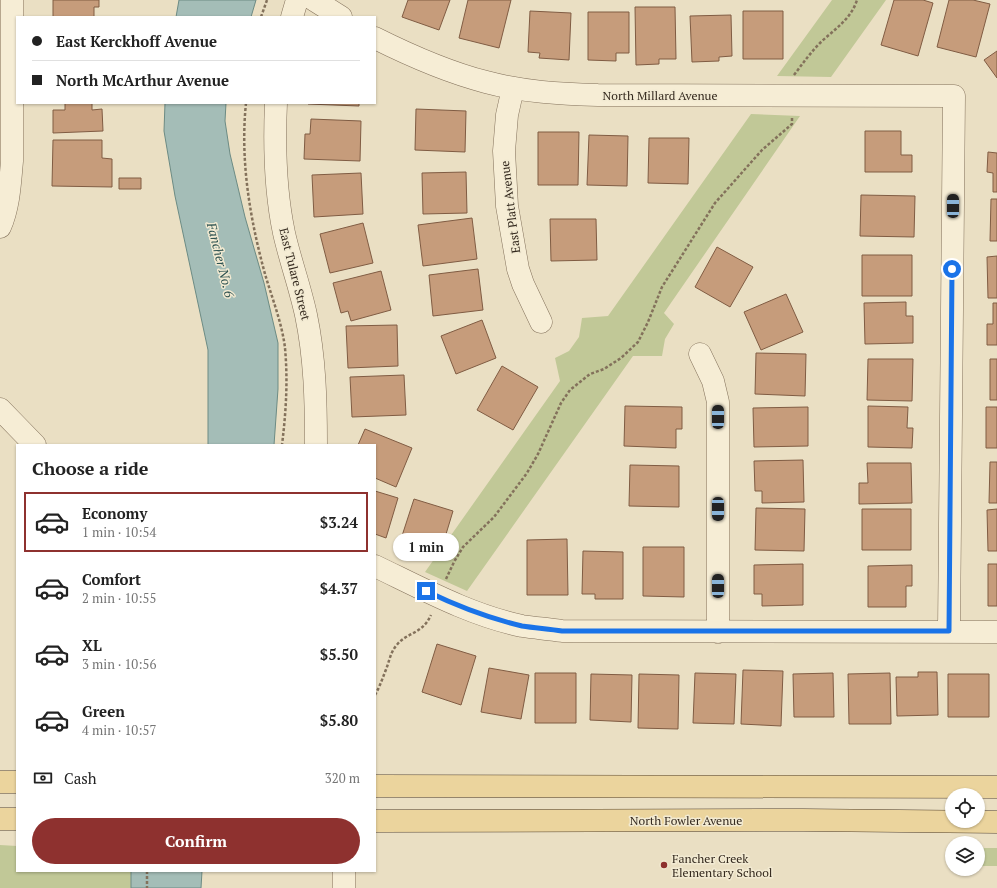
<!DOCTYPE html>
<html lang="en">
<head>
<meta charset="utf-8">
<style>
	body { margin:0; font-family:"PT Serif",serif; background:#f6f6f6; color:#222; height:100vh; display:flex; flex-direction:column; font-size:15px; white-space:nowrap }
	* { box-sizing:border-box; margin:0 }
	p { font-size:13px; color:#767676 }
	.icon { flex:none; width:22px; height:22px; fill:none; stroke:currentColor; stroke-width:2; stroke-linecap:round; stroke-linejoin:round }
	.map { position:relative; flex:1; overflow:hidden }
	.details { position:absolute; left:16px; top:444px; width:360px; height:428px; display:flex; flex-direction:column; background:#fff; border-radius:0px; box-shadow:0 1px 3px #0004 }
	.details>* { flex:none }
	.guide { position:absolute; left:16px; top:16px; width:360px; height:88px; border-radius:0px; box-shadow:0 1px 3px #0004; display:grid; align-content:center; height:88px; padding:0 16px; background:#fff }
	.buttons { position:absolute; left:945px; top:788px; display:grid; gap:8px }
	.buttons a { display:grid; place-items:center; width:40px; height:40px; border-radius:50%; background:#fff; box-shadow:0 1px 3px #0004; font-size:20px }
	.end { position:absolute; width:18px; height:18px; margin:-9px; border:5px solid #1a73e8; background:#fff; box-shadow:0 0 0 2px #fff }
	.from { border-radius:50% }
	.bubble { position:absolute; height:28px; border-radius:14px; background:#fff; box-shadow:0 1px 3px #0004; font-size:13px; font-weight:700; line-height:28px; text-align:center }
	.car { position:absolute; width:12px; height:24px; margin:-12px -6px; border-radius:5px; box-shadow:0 0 3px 1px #0007; background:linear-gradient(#222 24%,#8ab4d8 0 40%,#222 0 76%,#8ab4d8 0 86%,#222 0) }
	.guide b { display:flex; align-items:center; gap:14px; height:38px; font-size:15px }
	.guide b+b { border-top:1px solid #e0e0e0 }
	.guide i { width:10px; height:10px; background:#222 }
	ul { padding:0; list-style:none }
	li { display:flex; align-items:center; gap:12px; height:60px; margin:0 8px 6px; padding:0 8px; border:2px solid transparent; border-radius:0px }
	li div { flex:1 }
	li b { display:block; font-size:15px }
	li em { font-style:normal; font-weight:700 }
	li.on { border-color:#8e312f }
	li>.icon { width:36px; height:36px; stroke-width:1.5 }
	h2 { padding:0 16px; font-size:18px; line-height:48px }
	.pay { display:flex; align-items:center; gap:10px; height:44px; padding:0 16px; font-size:15px }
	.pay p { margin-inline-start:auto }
	.button { display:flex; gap:8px; margin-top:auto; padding:8px 16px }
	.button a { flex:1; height:46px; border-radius:24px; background:#8e312f; color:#fff; font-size:16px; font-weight:700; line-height:46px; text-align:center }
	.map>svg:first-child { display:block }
	.green { fill:#c1c897 }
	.water { fill:#a4bdb7; stroke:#6c8b84 }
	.building { fill:#c69c7b; stroke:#805c43 }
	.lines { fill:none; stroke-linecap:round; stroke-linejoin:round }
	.minor-casing { stroke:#83715b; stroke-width:23 }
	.major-casing { stroke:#51402f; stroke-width:23 }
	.path { stroke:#83715b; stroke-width:2.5; stroke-dasharray:3 2; stroke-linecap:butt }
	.minor { stroke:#f6edd5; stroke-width:22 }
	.major { stroke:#ebd49d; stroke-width:22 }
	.route { stroke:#1a73e8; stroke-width:5 }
	.poi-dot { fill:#8e312f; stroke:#f2ead2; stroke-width:1.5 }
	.labels { text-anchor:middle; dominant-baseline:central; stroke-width:3; stroke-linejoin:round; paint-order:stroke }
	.street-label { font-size:12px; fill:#34291e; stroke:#f2ead2 }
	.poi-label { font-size:12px; fill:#34291e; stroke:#f2ead2; text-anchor:start }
	.water-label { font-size:13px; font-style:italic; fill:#2e5351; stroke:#f2ead2 }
</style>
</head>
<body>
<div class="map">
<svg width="997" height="888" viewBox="0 0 997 888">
	<rect width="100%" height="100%" fill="#eadfc3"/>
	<!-- green -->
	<path class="green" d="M832,0H886L831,77L777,76Z
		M751,114L800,116L664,313L674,324L665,339L662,356H633L467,591L425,572L560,381L555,358L569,351L579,337L582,318L608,316Z
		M0,845L17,846V871H131V888H0Z
		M978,848H997V866H978Z"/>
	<!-- water -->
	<path class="water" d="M179,0H256L251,17H176Z
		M165,103H226L225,121L230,154L245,217L264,283L278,343V389L274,445H208V350L175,196L164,131Z
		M131,871H202L201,888H131Z"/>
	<!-- building -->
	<path class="building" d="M53,0H99V7H94V17H53Z
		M408,0H450L439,30L402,17Z
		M468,0H511L499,48L459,38Z
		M894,0H923L933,3L918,56L881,45Z
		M949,0H973L990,4L976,57L937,47Z
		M635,7H675L676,59H659V64L636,65Z
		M530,11L571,13L569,60L539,58L540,53L528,52Z
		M743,11H783V59H743Z
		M588,12H629V53H616V61L588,60Z
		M731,15L732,56L719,57V61L692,62L690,16Z
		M997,51V78L984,60Z
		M65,103H92V110L102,109L103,131L53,133V110H65Z
		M308,103H359V106L308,104Z
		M416,109L466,111L465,152L415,150Z
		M311,119L361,121L360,161L304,159L305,134H310Z
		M865,131H901V155H912V172H865Z
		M538,132H579L578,185H538Z
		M589,135L628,136L627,186L587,185Z
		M649,138H689L688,184L648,183Z
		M53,140H102V158L112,159V187L52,186Z
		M988,152L997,153V192H993V173L987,172Z
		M466,172L467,213L423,214L422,173Z
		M361,173L363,214L314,217L312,175Z
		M119,178H141V189H119Z
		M861,195L915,196L914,237L860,236Z
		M991,199H997V241H990Z
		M472,218L477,259L423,266L418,225Z
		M550,219H596L597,260L551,261Z
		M363,223L373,263L330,273L320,234Z
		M717,247L753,267L730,307L695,287Z
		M862,255H912V296H862Z
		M997,256V298H988L987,257Z
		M478,269L483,310L433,316L429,275Z
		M381,271L391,310L351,321L348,311L341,313L333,283Z
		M786,294L803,332L761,350L744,312Z
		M906,302V316H913V343L865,344L864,303Z
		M993,303H997V345H987V324H993Z
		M482,320L496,358L456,374L441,336Z
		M397,325L398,366L348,368L346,326Z
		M756,353L806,354L805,396L755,394Z
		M868,359H913L912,401L867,400Z
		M990,359H997V400H990Z
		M502,366L538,387L513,430L477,410Z
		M404,375L406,415L352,417L350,377Z
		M625,406L682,407V429H676V448L624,446Z
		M868,406L908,407L907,428H913L912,448L868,447Z
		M808,407V446L754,447L753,408Z
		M986,407H997V448H986Z
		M365,429L412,448L396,487L375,478V445H358Z
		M803,460L804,502L762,503V491H755L754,461Z
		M990,462H997V503H989Z
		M867,463H911L912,503L859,504V483H868Z
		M630,465L679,466V507L629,506Z
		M375,491L398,498L386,538L375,534Z
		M414,499L453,511L440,554L400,542Z
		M756,508L805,509L804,551L755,550Z
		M862,509H911V550H862Z
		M997,509V551H988L987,510Z
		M567,539L568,595H527V540Z
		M643,547H684V597L643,596Z
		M583,551L623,552V599H595V594H582Z
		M803,564V605L762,606V594H754V565Z
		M988,564H997V606H988Z
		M912,565V586H906V607H868V566Z
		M437,644L476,656L461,705L422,692Z
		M489,668L529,675L521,719L481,712Z
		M743,670L783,671L781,726L741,724Z
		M918,672H937L938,715L897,716L896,677H918Z
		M535,673H576V723H535Z
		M695,673L736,674L734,724L693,723Z
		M833,673L834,717H794L793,674Z
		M890,673L891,724H849L848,674Z
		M591,674L632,675L631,722L590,720Z
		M639,674L679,675L678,729L638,728Z
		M948,674H989V717H948Z"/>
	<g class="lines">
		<defs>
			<path id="minor" d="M314,0L341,17
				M292,17L297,0
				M375,38C411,56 447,72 486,82C523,92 561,94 598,95L954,96L949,631
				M513,88L507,115L504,151L507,206L518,269L523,284L541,322
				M276,103C274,147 275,190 284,233C290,260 300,287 306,315C315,358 316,401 316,445
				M0,227C9,207 10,183 12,161V0
				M700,354L713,381L718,402V632
				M0,409L35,445
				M375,566C423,589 470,615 522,626C535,628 549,629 562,631L997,632
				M344,871V888"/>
			<path id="major" d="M0,782H17
				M375,786L997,787
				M0,819H17
				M375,821L803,820L997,822"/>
		</defs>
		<!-- minor casing -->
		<use href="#minor" class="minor-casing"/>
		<!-- major casing -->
		<use href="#major" class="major-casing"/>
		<!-- path -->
		<path class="path" d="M261,17L267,0
			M794,75C803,63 811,52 821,42C835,29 851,19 857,0
			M246,103C240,161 250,219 265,274C272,298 282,323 285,348C288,381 286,412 282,445
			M446,579L454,562L463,547L494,517L527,473L538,454L561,403L570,390L590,374L604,369L621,358L638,342L648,322L662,287L715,203L762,150L792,124V116
			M375,695C379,688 382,680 385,672C389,663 390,653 396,646C406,632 422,635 431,615
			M147,871V888"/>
		<!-- minor -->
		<use href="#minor" class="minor"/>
		<!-- major -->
		<use href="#major" class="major"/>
	</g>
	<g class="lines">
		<!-- route -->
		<path class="route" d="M426,591C457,606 488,618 522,626C535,628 549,629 562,631H949L952,269"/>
	</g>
	<!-- markers -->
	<circle class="poi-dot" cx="664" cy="865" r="4"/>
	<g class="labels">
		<!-- street labels -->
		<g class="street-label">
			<text x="660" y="95">North Millard Avenue</text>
			<text transform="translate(510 207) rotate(-97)">East Platt Avenue</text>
			<text transform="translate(295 274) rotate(76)">East Tulare Street</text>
			<text x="686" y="820">North Fowler Avenue</text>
		</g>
		<!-- poi labels -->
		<g class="poi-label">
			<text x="672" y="858">Fancher Creek<tspan x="672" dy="14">Elementary School</tspan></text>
		</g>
		<!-- water labels -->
		<g class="water-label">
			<text transform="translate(221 260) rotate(76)">Fancher No. 6</text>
		</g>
	</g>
</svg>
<div class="buttons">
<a><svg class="icon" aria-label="locate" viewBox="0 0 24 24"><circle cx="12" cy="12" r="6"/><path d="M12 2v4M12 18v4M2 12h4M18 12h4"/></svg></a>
<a><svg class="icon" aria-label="layers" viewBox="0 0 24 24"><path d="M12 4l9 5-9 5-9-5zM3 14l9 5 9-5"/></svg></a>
</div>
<i class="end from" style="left:952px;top:269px"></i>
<i class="end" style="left:426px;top:591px"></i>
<div class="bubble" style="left:393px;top:533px;width:66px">1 min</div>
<i class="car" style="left:953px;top:206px;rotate:0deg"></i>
<i class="car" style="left:718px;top:417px;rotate:0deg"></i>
<i class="car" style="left:718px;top:509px;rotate:180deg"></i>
<i class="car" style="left:718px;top:586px;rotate:0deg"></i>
<div class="guide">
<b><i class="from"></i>East Kerckhoff Avenue</b>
<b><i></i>North McArthur Avenue</b>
</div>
<section class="details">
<h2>Choose a ride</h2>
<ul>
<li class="on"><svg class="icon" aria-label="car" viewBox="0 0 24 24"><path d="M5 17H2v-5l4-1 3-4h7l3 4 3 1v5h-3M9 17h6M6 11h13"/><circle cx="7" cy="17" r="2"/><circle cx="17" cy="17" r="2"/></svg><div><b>Economy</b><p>1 min · 10:54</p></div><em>$3.24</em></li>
<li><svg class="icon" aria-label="car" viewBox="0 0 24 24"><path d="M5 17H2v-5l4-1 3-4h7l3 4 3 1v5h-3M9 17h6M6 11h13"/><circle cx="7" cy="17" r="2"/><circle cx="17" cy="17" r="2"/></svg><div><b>Comfort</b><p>2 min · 10:55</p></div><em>$4.37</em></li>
<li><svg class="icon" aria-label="car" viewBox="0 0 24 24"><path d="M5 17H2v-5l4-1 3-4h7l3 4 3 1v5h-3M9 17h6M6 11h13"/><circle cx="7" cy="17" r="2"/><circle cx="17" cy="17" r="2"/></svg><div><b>XL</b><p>3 min · 10:56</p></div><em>$5.50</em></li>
<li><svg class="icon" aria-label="car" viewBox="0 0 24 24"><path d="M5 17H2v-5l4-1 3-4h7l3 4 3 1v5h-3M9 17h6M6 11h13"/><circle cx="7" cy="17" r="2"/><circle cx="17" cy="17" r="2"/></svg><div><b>Green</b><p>4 min · 10:57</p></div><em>$5.80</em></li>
</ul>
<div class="pay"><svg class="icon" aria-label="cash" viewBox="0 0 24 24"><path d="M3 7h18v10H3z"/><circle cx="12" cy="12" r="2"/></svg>Cash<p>320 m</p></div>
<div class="button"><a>Confirm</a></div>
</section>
</div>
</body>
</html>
